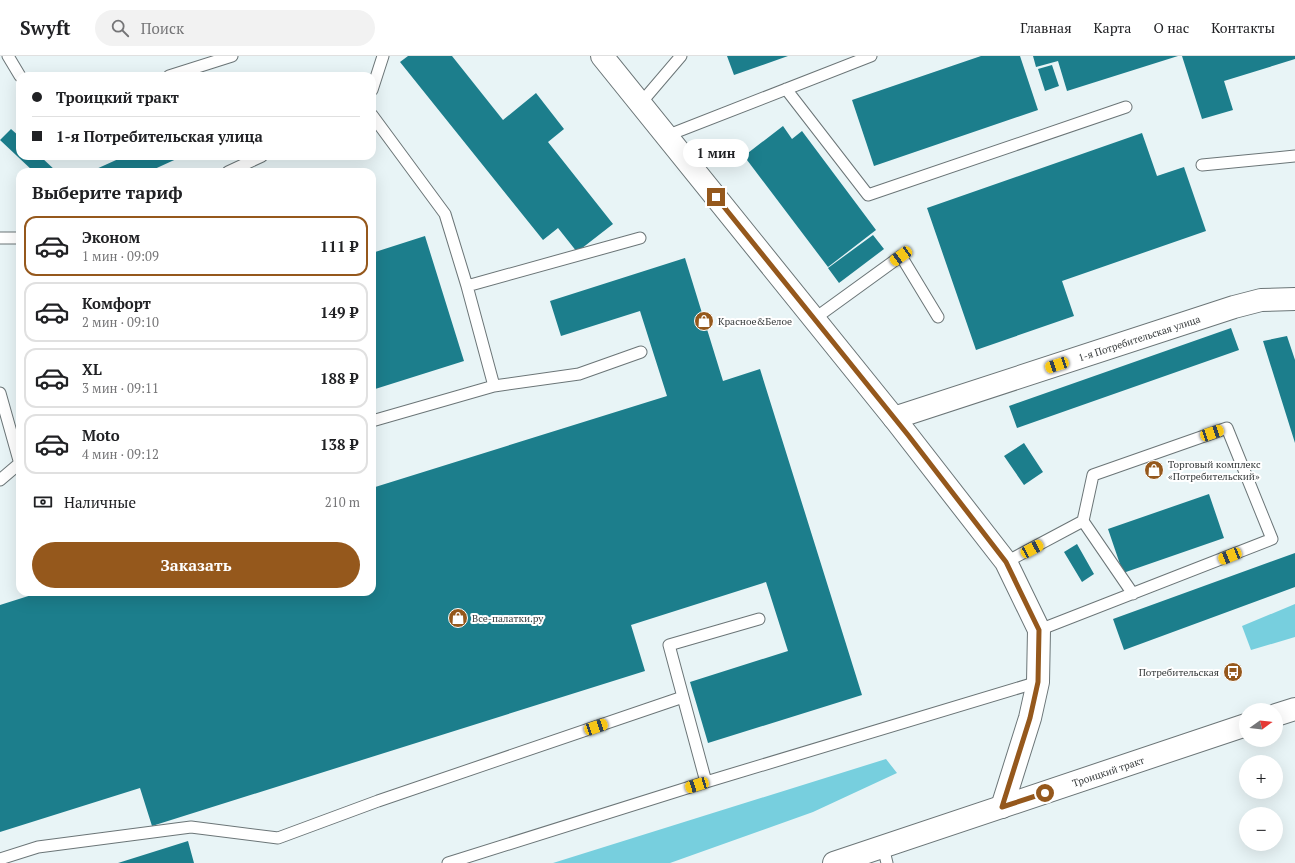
<!DOCTYPE html>
<html lang="ru">
<head>
<meta charset="utf-8">
<style>
	body { margin:0; font-family:"PT Serif",serif; background:#f2f2f2; color:#202124; height:100vh; display:flex; flex-direction:column; font-size:15px; white-space:nowrap }
	* { box-sizing:border-box; margin:0 }
	p { font-size:13px; color:#757577 }
	.icon { flex:none; width:22px; height:22px; fill:none; stroke:currentColor; stroke-width:2; stroke-linecap:round; stroke-linejoin:round }
	.map { position:relative; flex:1; overflow:hidden }
	.drawer { position:absolute; left:16px; top:112px; width:360px; height:428px; display:flex; flex-direction:column; background:#fff; border-radius:12px; box-shadow:0 4px 16px #0002 }
	.drawer>* { flex:none }
	.banner { position:absolute; left:16px; top:16px; width:360px; height:88px; border-radius:12px; box-shadow:0 4px 16px #0002; display:grid; align-content:center; height:88px; padding:0 16px; background:#fff }
	.needle { width:26px; rotate:75deg }
	.controls { position:absolute; left:1239px; top:647px; display:grid; gap:8px }
	.controls a { display:grid; place-items:center; width:44px; height:44px; border-radius:50%; background:#fff; box-shadow:0 4px 16px #0002; font-size:20px }
	.end { position:absolute; width:18px; height:18px; margin:-9px; border:5px solid #95581c; background:#fff; box-shadow:0 0 0 2px #fff }
	.from { border-radius:50% }
	.bubble { position:absolute; height:28px; border-radius:14px; background:#fff; box-shadow:0 4px 16px #0002; font-size:13px; font-weight:700; line-height:28px; text-align:center }
	.car { position:absolute; width:12px; height:24px; margin:-12px -6px; border-radius:5px; box-shadow:0 0 3px 1px #0007; background:linear-gradient(#f5c518 24%,#345 0 40%,#f5c518 0 76%,#345 0 86%,#f5c518 0) }
	.banner b { display:flex; align-items:center; gap:14px; height:38px; font-size:15px }
	.banner b+b { border-top:1px solid #e0e0e0 }
	.banner i { width:10px; height:10px; background:#202124 }
	ul { padding:0; list-style:none }
	li { display:flex; align-items:center; gap:12px; height:60px; margin:0 8px 6px; padding:0 8px; border:2px solid #e0e0e0; border-radius:12px }
	li div { flex:1 }
	li b { display:block; font-size:15px }
	li em { font-style:normal; font-weight:700 }
	li.active { border-color:#95581c }
	li>.icon { width:36px; height:36px; stroke-width:1.5 }
	h2 { padding:0 16px; font-size:18px; line-height:48px }
	.pay { display:flex; align-items:center; gap:10px; height:44px; padding:0 16px; font-size:15px }
	.pay p { margin-inline-start:auto }
	.button { display:flex; gap:8px; margin-top:auto; padding:8px 16px }
	.button a { flex:1; height:46px; border-radius:24px; background:#95581c; color:#fff; font-size:16px; font-weight:700; line-height:46px; text-align:center }
	header { display:flex; align-items:center; gap:24px; box-sizing:border-box; height:56px; padding:0 20px; background:#fff; border-bottom:1px solid #e0e0e0 }
	header strong { font-size:19px }
	nav { display:flex; gap:22px; margin-inline-start:auto; font-size:14px }
	.search { width:280px; height:36px; background:#f2f2f2; display:flex; align-items:center; gap:10px; box-sizing:border-box; padding:0 14px; border-radius:22px; color:#757577; font-size:15px }
	.map>svg:first-child { display:block }
	.forest { fill:#77cfde }
	.building { fill:#1c7e8c }
	.lines { fill:none; stroke-linecap:round; stroke-linejoin:round }
	.lane-casing { stroke:#6b7577; stroke-width:13 }
	.street-casing { stroke:#6b7577; stroke-width:24 }
	.secondary-casing { stroke:#6b7577; stroke-width:24 }
	.primary-casing { stroke:#6b7577; stroke-width:24 }
	.lane { stroke:#fff; stroke-width:11 }
	.street { stroke:#fff; stroke-width:22 }
	.secondary { stroke:#fff; stroke-width:22 }
	.primary { stroke:#fff; stroke-width:22 }
	.route { stroke:#95581c; stroke-width:5 }
	.labels { text-anchor:middle; dominant-baseline:central; stroke-width:4; stroke-linejoin:round; paint-order:stroke }
	.poi-label { font-size:10px; fill:#373b3c; stroke:#fff; text-anchor:start }
	.street-label { font-size:10px; fill:#373b3c; stroke:#fff }
</style>
</head>
<body>
<header>
<strong>Swyft</strong>
<div class="search"><svg class="icon" aria-label="search" viewBox="0 0 24 24"><circle cx="10" cy="10" r="6"/><path d="M15 15l6 6"/></svg>Поиск</div>
<nav><a>Главная</a><a>Карта</a><a>О нас</a><a>Контакты</a></nav>
</header>
<div class="map">
<svg width="1295" height="807" viewBox="0 0 1295 807">
	<rect width="100%" height="100%" fill="#e8f4f6"/>
	<!-- forest -->
	<path class="forest" d="M1295,548V581L1251,594L1242,570Z
		M886,703L897,717L813,756L670,807H553Z"/>
	<!-- building -->
	<path class="building" d="M408,0H452L503,64L536,37L564,73L548,86L613,168L577,196L558,172L543,184L400,6Z
		M727,0H788L734,19Z
		M981,0H1020L1038,54L874,110L852,44Z
		M1033,0H1178L1067,35L1058,5L1036,11Z
		M1182,0H1295V3L1224,25L1233,54L1202,63Z
		M1052,9L1059,30L1045,35L1038,13Z
		M783,70L792,83L802,75L876,174L828,211L744,100Z
		M11,73L20,81V100H40L57,116H34L0,84Z
		M1142,77L1157,120L1184,111L1206,175L1062,225L1074,260L976,294L927,152Z
		M125,100H183L148,116H95L94,114Z
		M873,179L884,193L839,227L828,212Z
		M425,180L464,305L372,334V197Z
		M685,202L723,325L760,313L862,639L708,687L690,626L788,595L766,526L631,569L645,615L152,770L140,732L0,776V549L41,536H372V432L667,340L640,255L561,280L550,245Z
		M1231,272L1239,294L1017,372L1009,350Z
		M1287,280L1295,304V387L1263,285Z
		M1024,387L1043,416L1024,429L1004,400Z
		M1209,438L1224,482L1123,517L1108,473Z
		M1077,488L1094,518L1082,526L1064,496Z
		M1295,497V531L1124,594L1113,563Z
		M188,785L194,807H118Z"/>
	<g class="lines">
		<defs>
			<path id="lane" d="M8,0L20,20
				M169,20L232,0
				M786,33L868,139L1126,51
				M372,34L383,0
				M640,48L681,0
				M372,59L445,158L467,230L494,330L372,365
				M666,80L871,0
				M1202,109L1295,100
				M228,116L262,100
				M0,182H20
				M467,230L640,182
				M814,263L901,200L938,261
				M494,330L579,318L641,296
				M0,337L20,408
				M0,424L20,407
				M1083,465L1133,538
				M1006,506L1083,465L1093,419L1227,372L1272,483L1039,574
				M683,641L669,589L759,563
				M883,791L887,807
				M0,803L38,791L191,771L278,782L378,745L683,641L706,726L1038,626
				M448,807L706,726"/>
			<path id="street" d="M894,362L1006,506L1039,574L1038,626L1030,662L1002,751"/>
			<g id="secondary">
				<path id="s1" d="M602,0L894,362L1234,251L1261,244L1295,243"/>
			</g>
			<g id="primary">
				<path d="M1276,659L1295,653"/>
				<path id="s2" d="M834,807L1246,669"/>
			</g>
		</defs>
		<!-- lane casing -->
		<use href="#lane" class="lane-casing"/>
		<!-- street casing -->
		<use href="#street" class="street-casing"/>
		<!-- secondary casing -->
		<use href="#secondary" class="secondary-casing"/>
		<!-- primary casing -->
		<use href="#primary" class="primary-casing"/>
		<!-- lane -->
		<use href="#lane" class="lane"/>
		<!-- street -->
		<use href="#street" class="street"/>
		<!-- secondary -->
		<use href="#secondary" class="secondary"/>
		<!-- primary -->
		<use href="#primary" class="primary"/>
	</g>
	<g class="lines">
		<!-- route -->
		<path class="route" d="M716,141L908,379L1006,506L1020,535L1039,574L1038,626L1030,662L1002,751L1045,737"/>
	</g>
	<!-- icons -->
	<defs>
		<symbol id="shop-disc" viewBox="-11 -11 22 22"><circle r="9.5" fill="#95581c" stroke="#fff"/><path d="M-5-2.5h2.3a2.7 3.5 0 0 1 5.4 0H5L5.5 6h-11ZM-1.5-2.5h3a1.5 2.3 0 0 0-3 0Z" fill="#fff"/></symbol>
		<symbol id="bus-disc" viewBox="-11 -11 22 22"><circle r="9.5" fill="#95581c" stroke="#fff"/><path d="M-5-6H5V4H4V6H2V4H-2V6H-4V4H-5ZM-3.5-4V0h7V-4ZM-3.5 1.2v1.5H-2V1.2ZM2 1.2v1.5H3.5V1.2Z" fill="#fff"/></symbol>
	</defs>
	<g fill-rule="evenodd">
		<use href="#shop-disc" x="693" y="254" width="22" height="22"/>
		<use href="#shop-disc" x="1143" y="403" width="22" height="22"/>
		<use href="#shop-disc" x="447" y="551" width="22" height="22"/>
		<use href="#bus-disc" x="1222" y="605" width="22" height="22"/>
	</g>
	<g class="labels">
		<!-- poi labels -->
		<g class="poi-label">
			<text x="718" y="265">Красное&amp;Белое</text>
			<text x="1168" y="408">Торговый комплекс<tspan x="1168" dy="12">«Потребительский»</tspan></text>
			<text x="472" y="562">Все-палатки.ру</text>
			<text x="1219" y="616" text-anchor="end">Потребительская</text>
		</g>
		<!-- street labels -->
		<g class="street-label">
			<text stroke="none"><textPath href="#s1" startOffset="723">1-я Потребительская улица</textPath></text>
			<text stroke="none"><textPath href="#s2" startOffset="289">Троицкий тракт</textPath></text>
		</g>
	</g>
</svg>
<div class="controls">
<a><svg class="needle" viewBox="-14 -14 28 28"><path d="M0-13l5 13h-10z" fill="#e53935"/><path d="M0 13l5-13h-10z" fill="#757577"/></svg></a>
<a>+</a>
<a>−</a>
</div>
<i class="end from" style="left:1045px;top:737px"></i>
<i class="end" style="left:716px;top:141px"></i>
<div class="bubble" style="left:683px;top:83px;width:66px">1 мин</div>
<i class="car" style="left:901px;top:200px;rotate:234deg"></i>
<i class="car" style="left:1057px;top:309px;rotate:252deg"></i>
<i class="car" style="left:1212px;top:377px;rotate:71deg"></i>
<i class="car" style="left:1032px;top:493px;rotate:62deg"></i>
<i class="car" style="left:1230px;top:500px;rotate:248deg"></i>
<i class="car" style="left:596px;top:671px;rotate:71deg"></i>
<i class="car" style="left:697px;top:729px;rotate:253deg"></i>
<div class="banner">
<b><i class="from"></i>Троицкий тракт</b>
<b><i></i>1-я Потребительская улица</b>
</div>
<section class="drawer">
<h2>Выберите тариф</h2>
<ul>
<li class="active"><svg class="icon" aria-label="car" viewBox="0 0 24 24"><path d="M5 17H2v-5l4-1 3-4h7l3 4 3 1v5h-3M9 17h6M6 11h13"/><circle cx="7" cy="17" r="2"/><circle cx="17" cy="17" r="2"/></svg><div><b>Эконом</b><p>1 мин · 09:09</p></div><em>111 ₽</em></li>
<li><svg class="icon" aria-label="car" viewBox="0 0 24 24"><path d="M5 17H2v-5l4-1 3-4h7l3 4 3 1v5h-3M9 17h6M6 11h13"/><circle cx="7" cy="17" r="2"/><circle cx="17" cy="17" r="2"/></svg><div><b>Комфорт</b><p>2 мин · 09:10</p></div><em>149 ₽</em></li>
<li><svg class="icon" aria-label="car" viewBox="0 0 24 24"><path d="M5 17H2v-5l4-1 3-4h7l3 4 3 1v5h-3M9 17h6M6 11h13"/><circle cx="7" cy="17" r="2"/><circle cx="17" cy="17" r="2"/></svg><div><b>XL</b><p>3 мин · 09:11</p></div><em>188 ₽</em></li>
<li><svg class="icon" aria-label="car" viewBox="0 0 24 24"><path d="M5 17H2v-5l4-1 3-4h7l3 4 3 1v5h-3M9 17h6M6 11h13"/><circle cx="7" cy="17" r="2"/><circle cx="17" cy="17" r="2"/></svg><div><b>Moto</b><p>4 мин · 09:12</p></div><em>138 ₽</em></li>
</ul>
<div class="pay"><svg class="icon" aria-label="cash" viewBox="0 0 24 24"><path d="M3 7h18v10H3z"/><circle cx="12" cy="12" r="2"/></svg>Наличные<p>210 m</p></div>
<div class="button"><a>Заказать</a></div>
</section>
</div>
</body>
</html>
